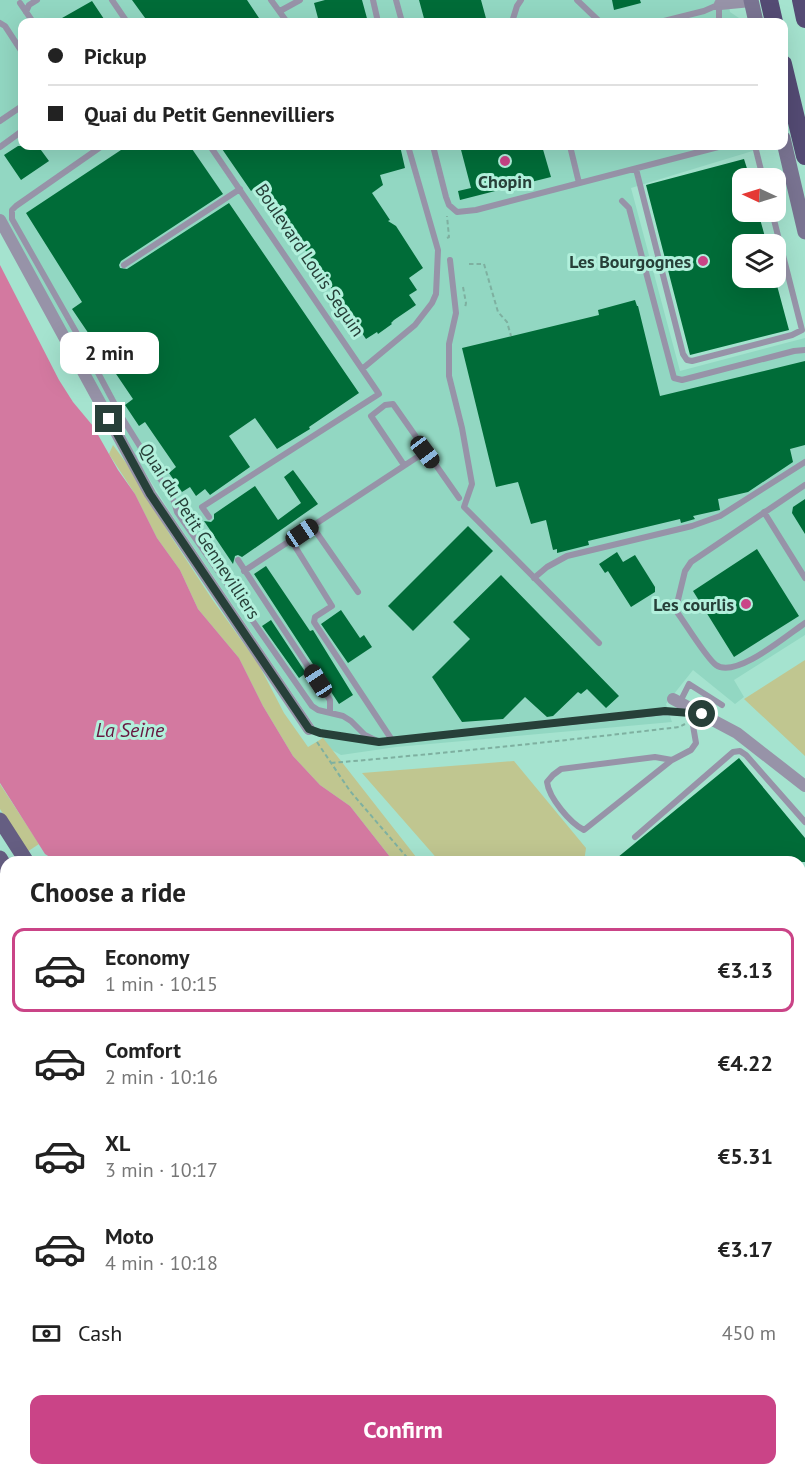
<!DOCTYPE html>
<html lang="en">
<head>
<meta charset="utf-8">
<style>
	body { margin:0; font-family:"PT Sans",sans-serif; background:#f2f2f2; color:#222; height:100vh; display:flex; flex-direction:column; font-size:22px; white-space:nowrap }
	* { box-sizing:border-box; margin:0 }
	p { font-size:20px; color:#767676 }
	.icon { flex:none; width:33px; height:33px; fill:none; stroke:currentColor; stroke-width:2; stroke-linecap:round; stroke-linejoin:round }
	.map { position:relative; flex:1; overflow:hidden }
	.side { position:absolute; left:0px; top:856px; width:806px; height:620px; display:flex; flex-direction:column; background:#fff; border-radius:18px 18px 0 0; box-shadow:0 6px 24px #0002 }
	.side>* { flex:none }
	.banner { position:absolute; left:18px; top:18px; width:770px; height:132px; border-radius:12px; box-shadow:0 6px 24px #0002; display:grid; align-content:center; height:132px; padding:0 30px; background:#fff }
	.needle { width:39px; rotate:274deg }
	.fabs { position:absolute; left:732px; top:168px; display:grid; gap:12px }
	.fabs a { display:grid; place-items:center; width:54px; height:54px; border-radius:12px; background:#fff; box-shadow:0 6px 24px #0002; font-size:30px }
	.end { position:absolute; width:27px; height:27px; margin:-14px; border:8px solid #274039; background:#fff; box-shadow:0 0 0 3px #fff }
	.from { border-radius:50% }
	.bubble { position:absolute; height:42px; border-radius:12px; background:#fff; box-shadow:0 6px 24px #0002; font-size:20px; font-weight:800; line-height:42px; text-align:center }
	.car { position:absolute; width:18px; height:36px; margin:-18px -9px; border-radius:8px; box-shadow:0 0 4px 2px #0007; background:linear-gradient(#222 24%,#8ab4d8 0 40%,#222 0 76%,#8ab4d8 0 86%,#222 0) }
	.banner b { display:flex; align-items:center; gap:21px; height:57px; font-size:22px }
	.banner b+b { border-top:2px solid #e0e0e0 }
	.banner i { width:15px; height:15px; background:#222 }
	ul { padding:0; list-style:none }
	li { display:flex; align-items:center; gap:18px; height:84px; margin:0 12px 9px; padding:0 18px; border:3px solid transparent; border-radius:12px }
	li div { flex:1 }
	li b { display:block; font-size:22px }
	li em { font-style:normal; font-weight:800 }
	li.current { border-color:#ca4487 }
	li>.icon { width:54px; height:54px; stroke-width:1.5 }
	h2 { padding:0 30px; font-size:27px; line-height:72px }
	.pay { display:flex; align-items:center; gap:15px; height:66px; padding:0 30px; font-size:22px }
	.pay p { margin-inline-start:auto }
	.action { display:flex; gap:12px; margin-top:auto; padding:12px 30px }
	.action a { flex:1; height:69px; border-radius:12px; background:#ca4487; color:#fff; font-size:24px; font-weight:800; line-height:69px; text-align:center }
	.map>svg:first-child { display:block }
	.built { fill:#92d7c2 }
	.green { fill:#c0c690 }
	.water { fill:#d379a0 }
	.building { fill:#006c38 }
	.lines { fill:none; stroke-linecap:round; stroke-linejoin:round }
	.path { stroke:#7eb0a0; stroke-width:2; stroke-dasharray:4.5 3; stroke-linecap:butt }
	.lane { stroke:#9793a8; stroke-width:6 }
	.street { stroke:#9793a8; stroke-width:12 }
	.secondary { stroke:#7a7492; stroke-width:15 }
	.primary { stroke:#655e82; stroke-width:15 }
	.highway { stroke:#544b74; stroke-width:18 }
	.route { stroke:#274039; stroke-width:8 }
	.poi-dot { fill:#ca4487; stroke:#b2f0dc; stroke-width:2 }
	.labels { text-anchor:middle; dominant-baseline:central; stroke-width:6; stroke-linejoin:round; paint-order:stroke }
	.poi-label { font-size:18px; font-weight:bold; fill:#274039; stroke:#b2f0dc; text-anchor:end }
	.street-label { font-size:18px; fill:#274039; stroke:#b2f0dc }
	.water-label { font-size:20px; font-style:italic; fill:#671640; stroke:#b2f0dc }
</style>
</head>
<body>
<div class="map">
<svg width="805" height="1475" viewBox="0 0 805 1475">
	<rect width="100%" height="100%" fill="#a5e3cf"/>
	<!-- built -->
	<path class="built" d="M0,0H728L730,12L745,22H22V146H769L631,188L680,371L805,338V635L734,680L744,697L735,704L693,670L666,704L672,722L396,747L341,755L330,749L168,509L132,451L0,216Z
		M6,1118V1470H484L488,1475H0V1123Z"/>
	<!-- green -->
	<path class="green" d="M113,445L132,471L170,535L212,599L259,665L284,713L308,747L323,738L420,862H394L350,806L320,785L293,756L263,706L239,658L198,609L180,570L157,538L135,494L109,454Z
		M805,660V756L744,699Z
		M514,761L586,848L584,862H440L362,773Z
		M0,784L39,844L27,852L0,809Z"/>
	<!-- water -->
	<path class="water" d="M0,265L59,380L73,402L93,426L118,470L135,494L157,538L180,570L198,609L239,658L263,706L293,756L320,785L350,806L394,862H58L45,854L0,783Z
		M800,1247L805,1252V1475H552L547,1470H800Z"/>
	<!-- building -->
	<path class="building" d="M132,0H247L259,18L252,22H203L199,18L193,22H148Z
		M325,0H362L368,22H319L314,3Z
		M419,0H481L487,22H425Z
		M612,0H640L641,3L614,10Z
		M92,1L106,22H55Z
		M18,146H38L49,161L21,180L4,155Z
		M127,146H190L223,194L121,261L119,265L120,268L127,269L229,203L359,393L309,427L310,429L277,449L255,418L229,436L250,467L210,495L205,489L196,496L190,487L182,492L169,473L176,467L145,422L139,426L125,405L133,399L72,309L82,302L26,213Z
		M220,146H400L405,168L380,175L383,185L372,193L390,220L388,221L396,226L423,268L409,278L417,290L409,295L416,305L394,320L391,323L392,324L378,334L377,332L366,339L260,184L251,191Z
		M460,146H542L551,177L460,200L458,191L471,188Z
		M744,159L750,178H742V212H758L767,244H742V278H775L789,330L690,355L646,185Z
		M635,300L637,306H638L660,396L805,361V445L790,449L793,462L748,492L718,499L720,510L693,516L695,519L681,523L680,519L588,541L589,545L557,553V549L553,550L546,520L531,524L518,482L496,487L462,348L599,315L598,310Z
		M293,470L318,504L242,557L238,555L235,556L233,564L204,521L211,522L214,519V514L255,486L278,520L301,503L284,477Z
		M805,499V534L792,513L793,507Z
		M468,526L493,551L413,631L388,606Z
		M757,549L799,616L734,657L693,591Z
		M617,552L623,562L635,555L655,587V592L631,607L608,571L605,573L599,564Z
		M266,566L310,631L313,630L353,695L339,704L254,574Z
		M501,575L619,696L606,708L587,689L581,694L578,692L553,716L547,717L525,697L503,719L462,722L432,677L470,639L453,622Z
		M341,610L360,638L364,635L372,647L348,663L321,624Z
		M271,620L306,673L299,678L262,626Z
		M739,758L805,838V862H612Z"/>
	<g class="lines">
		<!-- path -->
		<path class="path" d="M447,238L449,237L447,216
			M469,264H484L498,312L507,322L511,336
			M463,287L466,303L465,308
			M317,742L350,791L411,862
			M331,763C447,753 563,741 679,727L685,724
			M800,1242L805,1247"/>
		<!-- lane -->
		<path class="lane" d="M112,0L127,22
			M271,0L287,22
			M373,0L378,22
			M396,0L402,22
			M577,0L600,22
			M20,3L33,22
			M280,11L300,0
			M26,12L29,5L37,0
			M512,22L517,6L521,0
			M660,22L704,11L720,4
			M719,22V2
			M0,23L5,26L22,52
			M0,121L22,106
			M102,146L16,206L12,210V219L80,339L121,416L174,501L177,512L312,706L318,710L343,716L351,721L365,735L379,742
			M433,146L446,197L449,205L457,212L476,210L722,146
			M570,146L579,183
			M755,146L763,178
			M0,147L22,131
			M636,169L683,354L687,360L692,361L792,335L802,330L772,212
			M622,201L629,208L674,378L682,380L794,351L805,350
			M450,260L456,313L449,344V376L462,428L472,484L464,507L599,643
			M124,265L240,189
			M362,369L415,325L432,303L436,294L438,250L408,146
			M404,465L371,416L385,405L393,404L459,498
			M805,485L691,562L685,571L676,608L677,612C685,623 707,659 716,665C736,679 787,635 805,623
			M764,512L805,578
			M209,517L202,507L379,394L210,146
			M312,526L358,592
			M291,540L332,606L315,617L314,622L392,740
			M238,560L330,700V712
			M244,571L425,452
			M534,578L547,567L567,556L692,526L720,516L805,462
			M680,702L689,684L722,705
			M309,729L320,733L379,742L665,712L692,713
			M672,760L655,757L561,769L553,775L547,782C549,798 570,823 584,830L672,760L691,750L696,743L692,720
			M635,837L733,752L740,751L746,755L805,822
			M0,1161L6,1156
			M0,1174L6,1182
			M0,1366L6,1361
			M310,1470L316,1475
			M378,1470L382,1475
			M478,1470L482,1475
			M44,1475L50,1470
			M76,1475L81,1470
			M338,1475L344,1470"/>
		<!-- street -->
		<path class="street" d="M720,4L751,1
			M0,220L150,494L309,729
			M673,699L737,733L805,786
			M0,1111L6,1106
			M0,1229L6,1235
			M233,1470L238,1475
			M404,1475L409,1470"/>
		<!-- secondary -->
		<path class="secondary" d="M751,0L756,22
			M783,138L805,232
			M0,1014L6,1020"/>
		<!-- primary -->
		<path class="primary" d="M0,820L27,862
			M0,858L6,868
			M500,1470L504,1475
			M533,1470L538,1475"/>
		<!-- highway -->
		<path class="highway" d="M769,0L774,22
			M801,0L805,19
			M783,64L805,156"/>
	</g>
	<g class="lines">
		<!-- route -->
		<path class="route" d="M109,419L150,494L309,729L320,733L379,742L665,711L702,714"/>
	</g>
	<!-- markers -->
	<g class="poi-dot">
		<circle cx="505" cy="161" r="6"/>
		<circle cx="703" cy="261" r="6"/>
		<circle cx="746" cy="604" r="6"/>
	</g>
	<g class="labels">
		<!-- poi labels -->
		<g class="poi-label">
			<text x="505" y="181" text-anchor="middle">Chopin</text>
			<text x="691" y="261">Les Bourgognes</text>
			<text x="734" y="604">Les courlis</text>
		</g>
		<!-- street labels -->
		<g class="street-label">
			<text transform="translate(310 260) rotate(56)">Boulevard Louis Seguin</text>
			<text transform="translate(200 531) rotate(57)">Quai du Petit Gennevilliers</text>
		</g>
		<!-- water labels -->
		<g class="water-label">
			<text x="130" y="730">La Seine</text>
		</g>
	</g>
</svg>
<div class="fabs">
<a><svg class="needle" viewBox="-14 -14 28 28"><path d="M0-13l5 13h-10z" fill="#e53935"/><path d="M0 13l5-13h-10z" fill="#767676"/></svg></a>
<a><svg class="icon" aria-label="layers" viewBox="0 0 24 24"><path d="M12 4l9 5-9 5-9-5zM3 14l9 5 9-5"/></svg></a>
</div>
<i class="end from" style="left:702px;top:714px"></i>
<i class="end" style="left:109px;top:419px"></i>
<div class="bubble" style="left:60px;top:332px;width:99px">2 min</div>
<i class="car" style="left:425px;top:452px;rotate:143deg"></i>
<i class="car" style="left:302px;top:533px;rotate:56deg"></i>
<i class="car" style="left:318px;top:681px;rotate:327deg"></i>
<div class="banner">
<b><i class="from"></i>Pickup</b>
<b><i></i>Quai du Petit Gennevilliers</b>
</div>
<section class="side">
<h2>Choose a ride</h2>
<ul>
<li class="current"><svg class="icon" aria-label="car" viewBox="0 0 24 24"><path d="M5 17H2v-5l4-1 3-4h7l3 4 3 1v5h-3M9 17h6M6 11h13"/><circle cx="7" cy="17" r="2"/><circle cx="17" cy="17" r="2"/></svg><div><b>Economy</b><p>1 min · 10:15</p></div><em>€3.13</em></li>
<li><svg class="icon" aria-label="car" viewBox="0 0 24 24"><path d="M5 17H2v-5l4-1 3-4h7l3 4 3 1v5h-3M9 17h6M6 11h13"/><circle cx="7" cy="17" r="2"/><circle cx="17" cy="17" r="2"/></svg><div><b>Comfort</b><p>2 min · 10:16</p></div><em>€4.22</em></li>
<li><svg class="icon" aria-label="car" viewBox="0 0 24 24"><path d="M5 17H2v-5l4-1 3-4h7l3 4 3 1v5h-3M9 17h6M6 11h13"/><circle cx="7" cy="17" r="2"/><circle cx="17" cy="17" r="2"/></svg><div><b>XL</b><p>3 min · 10:17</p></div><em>€5.31</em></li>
<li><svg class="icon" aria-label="car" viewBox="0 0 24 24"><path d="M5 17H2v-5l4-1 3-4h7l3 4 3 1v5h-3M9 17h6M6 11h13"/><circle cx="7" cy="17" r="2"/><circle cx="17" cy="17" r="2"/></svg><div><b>Moto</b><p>4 min · 10:18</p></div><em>€3.17</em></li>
</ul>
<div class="pay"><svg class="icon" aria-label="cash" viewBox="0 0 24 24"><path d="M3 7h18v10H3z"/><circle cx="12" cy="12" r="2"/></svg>Cash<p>450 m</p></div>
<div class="action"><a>Confirm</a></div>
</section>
</div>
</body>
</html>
